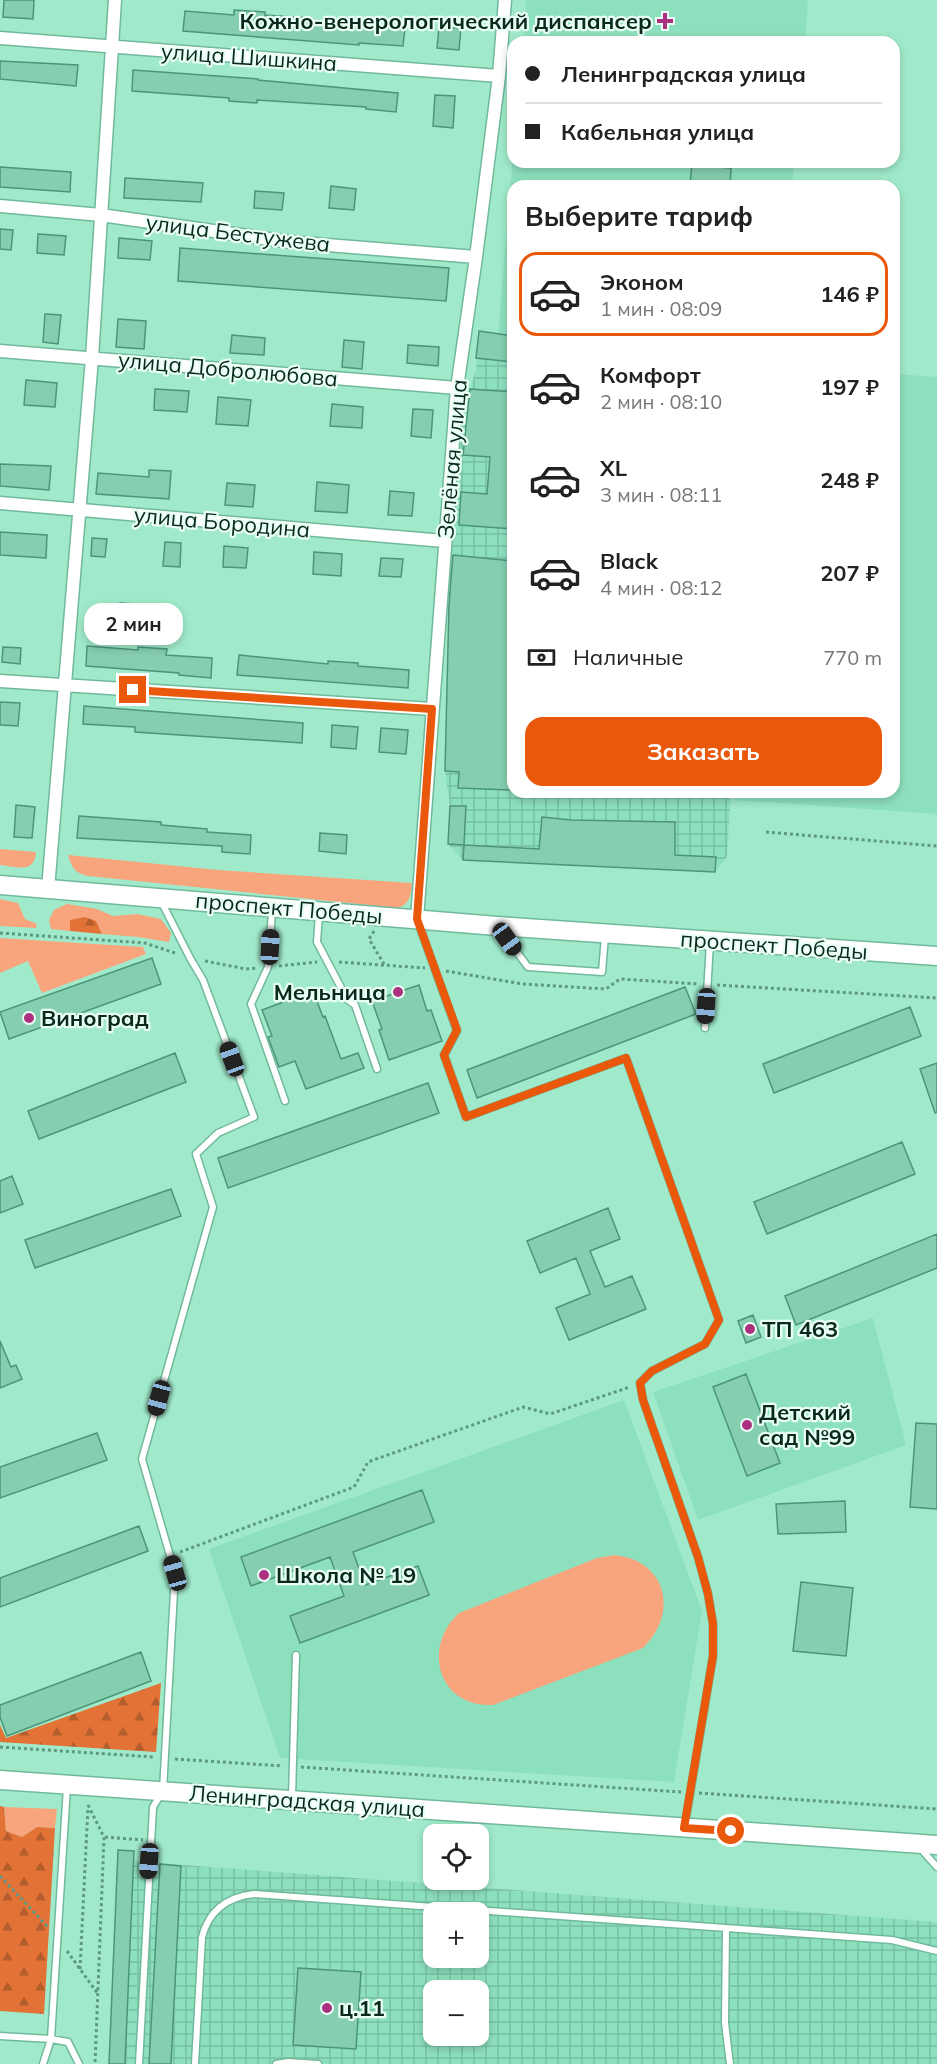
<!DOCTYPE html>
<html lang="ru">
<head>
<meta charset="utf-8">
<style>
	body { margin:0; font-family:Mulish,sans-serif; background:#f6f6f6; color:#222; height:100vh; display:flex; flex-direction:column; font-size:22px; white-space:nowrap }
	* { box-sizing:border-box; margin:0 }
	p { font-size:20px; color:#767676 }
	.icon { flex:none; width:33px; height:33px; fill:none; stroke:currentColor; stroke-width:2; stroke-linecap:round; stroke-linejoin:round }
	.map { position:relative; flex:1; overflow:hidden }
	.drawer { position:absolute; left:507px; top:180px; width:393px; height:618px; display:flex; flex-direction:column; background:#fff; border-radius:18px; box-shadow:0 3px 9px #0003 }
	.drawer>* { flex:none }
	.hud { position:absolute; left:507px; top:36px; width:393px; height:132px; border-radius:18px; box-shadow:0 3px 9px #0003; display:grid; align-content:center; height:132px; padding:0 18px; background:#fff }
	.buttons { position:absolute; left:423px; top:1824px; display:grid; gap:12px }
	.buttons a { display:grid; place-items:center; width:66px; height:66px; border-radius:12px; background:#fff; box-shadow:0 3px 9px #0003; font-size:30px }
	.end { position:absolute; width:27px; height:27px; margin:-14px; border:8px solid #ea580c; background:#fff; box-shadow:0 0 0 3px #fff }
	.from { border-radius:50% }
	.bubble { position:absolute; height:42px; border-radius:18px; background:#fff; box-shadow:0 3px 9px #0003; font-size:20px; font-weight:700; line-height:42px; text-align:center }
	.car { position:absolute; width:18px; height:36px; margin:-18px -9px; border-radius:8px; box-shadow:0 0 4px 2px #0007; background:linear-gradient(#222 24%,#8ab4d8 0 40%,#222 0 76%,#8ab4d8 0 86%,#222 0) }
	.hud b { display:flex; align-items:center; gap:21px; height:57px; font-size:22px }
	.hud b+b { border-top:2px solid #e0e0e0 }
	.hud i { width:15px; height:15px; background:#222 }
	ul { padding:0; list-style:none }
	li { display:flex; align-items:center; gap:18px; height:84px; margin:0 12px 9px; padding:0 6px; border:3px solid transparent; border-radius:18px }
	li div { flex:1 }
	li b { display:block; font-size:22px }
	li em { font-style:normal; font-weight:700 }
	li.on { border-color:#ea580c }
	li>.icon { width:54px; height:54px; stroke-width:1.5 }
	h2 { padding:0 18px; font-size:27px; line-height:72px }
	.pay { display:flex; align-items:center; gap:15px; height:66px; padding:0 18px; font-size:22px }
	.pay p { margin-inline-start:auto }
	.button { display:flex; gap:12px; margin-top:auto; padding:12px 18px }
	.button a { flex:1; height:69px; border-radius:18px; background:#ea580c; color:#fff; font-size:24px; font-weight:700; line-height:69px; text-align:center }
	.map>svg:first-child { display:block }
	.built { fill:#8de0be }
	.industrial { fill:url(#industrial-grid); fill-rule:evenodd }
	.green { fill:#f8a57d }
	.forest { fill:url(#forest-firs) }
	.building { fill:#85ceaf; stroke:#4d9579; stroke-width:1.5 }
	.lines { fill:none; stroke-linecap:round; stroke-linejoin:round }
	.lane-casing { stroke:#70b99b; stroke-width:9 }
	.street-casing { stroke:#70b99b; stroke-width:15 }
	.secondary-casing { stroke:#70b99b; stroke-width:21 }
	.path { stroke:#5f9881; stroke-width:3; stroke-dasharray:3 3; stroke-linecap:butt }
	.lane { stroke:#fff; stroke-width:6 }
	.street { stroke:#fff; stroke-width:12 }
	.secondary { stroke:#fff; stroke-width:18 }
	.route { stroke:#ea580c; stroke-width:8 }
	.poi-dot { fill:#ad3080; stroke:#e9fef4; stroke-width:2 }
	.labels { text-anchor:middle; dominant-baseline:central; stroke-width:4.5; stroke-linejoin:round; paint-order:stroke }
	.poi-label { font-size:22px; font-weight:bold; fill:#09291d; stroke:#e9fef4; text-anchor:start }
	.street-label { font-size:22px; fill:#09291d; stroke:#e9fef4 }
</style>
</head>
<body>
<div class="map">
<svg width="937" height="2064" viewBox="0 0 937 2064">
	<defs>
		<pattern id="industrial-grid" width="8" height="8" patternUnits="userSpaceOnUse" patternTransform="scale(1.5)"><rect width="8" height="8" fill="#8de0be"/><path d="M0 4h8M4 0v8" fill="none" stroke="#78c0a3"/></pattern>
		<pattern id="forest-firs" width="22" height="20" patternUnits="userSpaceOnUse" patternTransform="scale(1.5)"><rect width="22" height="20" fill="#e27236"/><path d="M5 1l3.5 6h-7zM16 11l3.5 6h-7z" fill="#b55e2d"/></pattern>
	</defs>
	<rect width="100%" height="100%" fill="#a0eacb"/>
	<!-- built -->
	<path class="built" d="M526,0H805L808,1L805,42H523Z
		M513,155V162H794L792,186H513V336L498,335Z
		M894,374L937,377V814L735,800V792H894Z
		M873,1318L906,1445L698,1520L653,1392Z
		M624,1400L702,1611L674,1782L280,1758L209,1549Z"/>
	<!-- industrial -->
	<path class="industrial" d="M479,331L513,336V792H731L727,857L715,872L463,860L448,844L450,806L445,771L450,575L462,423L466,424L470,389L476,370Z
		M118,1860L937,1922V2064H109ZM434,1912H478V1958H434ZM434,1990H478V2036H434Z"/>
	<!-- green -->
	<path class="green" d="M0,849L36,852C34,874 18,867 0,865Z
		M68,855L218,870L412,883C411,895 410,904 398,908L88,876C75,873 72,868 68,855Z
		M0,899L18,903L25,919L37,924L36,928L0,926Z
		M67,904L97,909L113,916L137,914L161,919L171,933L169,942L138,937L102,934L96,921L71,920L70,931L51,929L49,920L54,910Z
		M0,938L143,947L146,954L42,993L28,961L0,973Z
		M615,1555C667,1561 679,1613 643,1648L493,1705C439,1708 421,1648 459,1613L597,1558Z
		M4,1807L57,1809L55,1828L37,1827L22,1837L6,1831Z"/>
	<!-- forest -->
	<path class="forest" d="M85,917L96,921L102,934L70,931V920Z
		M161,1683L156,1752L0,1742V1725L6,1738Z
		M0,1806L4,1807L6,1831L22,1837L37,1827L55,1828L44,2014L0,2011Z"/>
	<!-- building -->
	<path class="building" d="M4,0H34L33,19L3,17Z
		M234,10L265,12V15L310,18V22L405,28L403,46L359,43V45L183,31L185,11L234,15Z
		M439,27L461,28L459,50L437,48Z
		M0,61L78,65L76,86L0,79Z
		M133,70L258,79V80L398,93L396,112L366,109V107L257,100V103L229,101V98L132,91Z
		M435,95L455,96L453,128L433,126Z
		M692,162H720L719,167L731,168L730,186H690Z
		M0,167L71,172L70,192L0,187Z
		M125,178L203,183L201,202L124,198Z
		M331,186L356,189L354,210L329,208Z
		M255,191L284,193L282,210L254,208Z
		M0,229L13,230L11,250L0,249Z
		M38,234L66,236L64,255L37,253Z
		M119,238L152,241L150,260L118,258Z
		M180,248L449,268L446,301L178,281Z
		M45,314L61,315L58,344L43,342Z
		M118,319L146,321L144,349L116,347Z
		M479,331L513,336V362L476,358Z
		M232,335L265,338L264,355L230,353Z
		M344,340L364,342L362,369L342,367Z
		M408,345L439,347L438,366L407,363Z
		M26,380L57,383L55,407L24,405Z
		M155,389L189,391L187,412L154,410Z
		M470,389L513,392V529L459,525L461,492L487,494L490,457L463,455Z
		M218,397L251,400L248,426L216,424Z
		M332,404L363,407L362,428L330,426Z
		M413,409L433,410L431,438L411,436Z
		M0,464L51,466L49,490L0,486Z
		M149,470L171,471L169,499L96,494L98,473L149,477Z
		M317,482L349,485L347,513L315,511Z
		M227,483L255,485L253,507L225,505Z
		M390,491L414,493L412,516L388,515Z
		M0,532L47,535L46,558L0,555Z
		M92,538L107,539L105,557L91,556Z
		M165,542L181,543L180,567L163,566Z
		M224,546L248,548L246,568L223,567Z
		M314,552L342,554L341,576L313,574Z
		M453,555L513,561V790L458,788L459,772L445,771L449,604Z
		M381,558L403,559L401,577L379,576Z
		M120,603L135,604L134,624L118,623Z
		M87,646L138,650V647L167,649L166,655L212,658L211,678L179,675V673L86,666Z
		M3,647L21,648L20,664L2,662Z
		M239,655L328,664V661L358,663V666L409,670L408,688L237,675Z
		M0,702L20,703L18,726L0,725Z
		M84,706L303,723L302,743L135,732V727L83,724Z
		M332,725L358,727L356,749L331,747Z
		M381,728L408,730L406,754L379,752Z
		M16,805L35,807L32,838L14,837Z
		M450,806H466L464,845L448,844Z
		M79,816L161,822V825L207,829V832L251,835L250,854L222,852V846L77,838Z
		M542,817L571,820L675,822V855L716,857L715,872L463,860L464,845L539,849Z
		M320,833L347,835L346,854L319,851Z
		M152,958L161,984L9,1039L0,1012Z
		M419,985L427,1011L431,1010L442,1041L389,1060L379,1030L382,1029L372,1001Z
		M685,987L696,1014L477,1098L467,1070Z
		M313,991L323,1017L325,1016L341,1059L358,1053L364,1068L306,1089L295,1061L279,1067L268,1037L272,1036L262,1010Z
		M910,1007L921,1036L774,1093L763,1064Z
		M175,1053L186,1082L39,1139L28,1111Z
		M937,1063V1112L935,1113L920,1069Z
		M428,1083L439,1113L228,1188L218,1158Z
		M902,1142L915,1174L767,1234L754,1202Z
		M12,1176L23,1204L0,1213V1181Z
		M171,1189L181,1216L35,1268L25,1240Z
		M608,1208L620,1239L590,1251L605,1287L632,1276L646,1309L569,1340L556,1308L590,1294L576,1258L540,1273L527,1241Z
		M937,1234V1268L796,1325L785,1296Z
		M753,1315L761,1337L746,1343L738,1321Z
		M0,1341L11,1367L16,1365L22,1379L0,1388Z
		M746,1374L780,1463L747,1476L713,1387Z
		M916,1423L937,1424V1509L910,1507Z
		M97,1433L107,1460L0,1498V1467Z
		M422,1490L434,1522L353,1552L365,1585L418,1566L429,1595L300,1643L290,1616L344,1596L330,1557L251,1586L241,1557Z
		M845,1501L846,1532L778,1534L776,1504Z
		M139,1526L148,1551L0,1607V1578Z
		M801,1582L853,1588L846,1656L793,1651Z
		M141,1652L151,1681L7,1736L0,1717V1705Z
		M118,1850L134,1851L125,2064H109Z
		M160,1864L181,1866L171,2064H149Z
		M298,1968L361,1972L356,2049L293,2045Z"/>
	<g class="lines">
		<defs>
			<path id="lane" d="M272,911L268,967L251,1004L285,1101
				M319,914L317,942L347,999L355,1005L377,1069
				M418,922L457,1031L444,1055L466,1117L626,1058L719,1320L705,1344L652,1371L640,1383L643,1400L698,1557L708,1594L713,1624V1656L685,1824
				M501,931L528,967L602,972L605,936
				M705,1028L710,942
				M292,1797L296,1655
				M921,1849L937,1867
				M726,1928L725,2023L730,2064
				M0,2036L51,2039L68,2042L79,2064
				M43,2064L51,2039L67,1787
				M139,2064L153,1807L163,1791L175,1573L142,1459L213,1207L196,1154L218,1133L254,1117L203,980L190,958L161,901
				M195,2064L202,1937C209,1910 227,1897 254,1894L892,1940L937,1951
				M276,2064L288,2062L318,2064"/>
			<path id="street" d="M0,38L499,76
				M0,206L101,215L290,242L476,257
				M0,351L457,388
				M0,503L444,541
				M0,681L432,709
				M48,889L92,358L115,0
				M417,919L457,388L476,257L499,76L505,0"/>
			<path id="secondary" d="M0,885L497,926L937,956
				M0,1780L937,1845"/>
		</defs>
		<!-- lane casing -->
		<use href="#lane" class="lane-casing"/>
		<!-- street casing -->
		<use href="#street" class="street-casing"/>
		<!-- secondary casing -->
		<use href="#secondary" class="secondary-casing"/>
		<!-- path -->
		<path class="path" d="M766,832L937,846
			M374,931L369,939L384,964
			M0,933L145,943L175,953
			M205,961L246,969L257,968
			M339,962L425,968
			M279,966L317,962
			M446,971L523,984L606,989L620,979L699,984
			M717,985L937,998
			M180,1552L354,1487L368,1462L523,1407L550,1414L630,1387
			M0,1747L154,1757
			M175,1759L283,1766
			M301,1767L681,1792
			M699,1793L937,1809
			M88,1805L104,1837L95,2064
			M105,1837L143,1840
			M0,1876L48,1927
			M67,1951L98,1994
			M80,1969L88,1807"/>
		<!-- lane -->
		<use href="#lane" class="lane"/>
		<!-- street -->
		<use href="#street" class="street"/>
		<!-- secondary -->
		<use href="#secondary" class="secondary"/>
	</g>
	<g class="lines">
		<!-- route -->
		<path class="route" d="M133,690L432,709L417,919L457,1030L444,1055L466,1117L626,1058L719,1320L705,1344L652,1371L640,1383L643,1400L698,1557L708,1594L713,1624V1656L684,1828L731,1831"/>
	</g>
	<!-- markers -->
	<g class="poi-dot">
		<path d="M662 12h6v6h6v6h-6v6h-6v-6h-6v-6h6z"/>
		<circle cx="398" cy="992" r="6"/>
		<circle cx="29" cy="1018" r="6"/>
		<circle cx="750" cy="1329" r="6"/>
		<circle cx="747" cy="1425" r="6"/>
		<circle cx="264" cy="1575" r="6"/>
		<circle cx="327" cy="2008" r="6"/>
	</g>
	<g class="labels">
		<!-- poi labels -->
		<g class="poi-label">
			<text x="652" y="21" text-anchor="end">Кожно-венерологический диспансер</text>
			<text x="386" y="992" text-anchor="end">Мельница</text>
			<text x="41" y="1018">Виноград</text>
			<text x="762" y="1329">ТП 463</text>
			<text x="759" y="1412">Детский<tspan x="759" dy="25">сад №99</tspan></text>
			<text x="276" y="1575">Школа № 19</text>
			<text x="339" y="2008">ц.11</text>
		</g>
		<!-- street labels -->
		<g class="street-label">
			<text transform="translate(249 57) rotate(4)">улица Шишкина</text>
			<text transform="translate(238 233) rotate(7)">улица Бестужева</text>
			<text transform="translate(228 369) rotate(5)">улица Добролюбова</text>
			<text transform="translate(452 459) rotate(-85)">Зелёная улица</text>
			<text transform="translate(222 522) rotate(5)">улица Бородина</text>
			<text transform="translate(289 908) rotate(5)">проспект Победы</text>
			<text transform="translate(774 945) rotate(4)">проспект Победы</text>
			<text transform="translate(307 1801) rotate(4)">Ленинградская улица</text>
		</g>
	</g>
</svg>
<div class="buttons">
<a><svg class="icon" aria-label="locate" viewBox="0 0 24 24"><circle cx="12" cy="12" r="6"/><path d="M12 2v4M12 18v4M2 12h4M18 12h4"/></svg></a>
<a>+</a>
<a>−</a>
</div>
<i class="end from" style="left:731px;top:1831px"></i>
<i class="end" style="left:133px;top:690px"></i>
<div class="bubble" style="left:84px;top:603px;width:99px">2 мин</div>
<i class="car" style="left:507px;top:939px;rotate:144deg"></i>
<i class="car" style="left:270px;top:947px;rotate:3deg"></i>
<i class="car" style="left:706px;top:1006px;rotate:184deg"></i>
<i class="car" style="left:232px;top:1059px;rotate:340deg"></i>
<i class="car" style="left:159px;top:1398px;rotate:195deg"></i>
<i class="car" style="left:175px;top:1573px;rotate:344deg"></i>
<i class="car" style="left:149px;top:1861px;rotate:184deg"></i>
<div class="hud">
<b><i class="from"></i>Ленинградская улица</b>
<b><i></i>Кабельная улица</b>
</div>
<section class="drawer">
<h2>Выберите тариф</h2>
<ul>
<li class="on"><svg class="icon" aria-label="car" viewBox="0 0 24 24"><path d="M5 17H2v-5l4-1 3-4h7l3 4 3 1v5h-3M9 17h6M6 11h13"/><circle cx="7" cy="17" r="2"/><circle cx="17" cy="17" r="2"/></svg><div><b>Эконом</b><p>1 мин · 08:09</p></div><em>146 ₽</em></li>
<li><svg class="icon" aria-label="car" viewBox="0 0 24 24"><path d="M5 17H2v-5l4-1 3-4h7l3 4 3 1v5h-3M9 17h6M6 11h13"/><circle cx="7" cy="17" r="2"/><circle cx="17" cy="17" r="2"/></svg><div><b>Комфорт</b><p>2 мин · 08:10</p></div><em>197 ₽</em></li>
<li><svg class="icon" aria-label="car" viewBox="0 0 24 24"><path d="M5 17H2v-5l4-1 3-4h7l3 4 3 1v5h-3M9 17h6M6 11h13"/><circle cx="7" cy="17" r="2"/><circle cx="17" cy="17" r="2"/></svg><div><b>XL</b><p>3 мин · 08:11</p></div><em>248 ₽</em></li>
<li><svg class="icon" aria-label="car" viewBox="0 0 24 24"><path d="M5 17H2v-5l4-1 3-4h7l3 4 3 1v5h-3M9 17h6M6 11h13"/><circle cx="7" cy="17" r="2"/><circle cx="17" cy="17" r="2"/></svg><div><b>Black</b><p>4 мин · 08:12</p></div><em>207 ₽</em></li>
</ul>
<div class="pay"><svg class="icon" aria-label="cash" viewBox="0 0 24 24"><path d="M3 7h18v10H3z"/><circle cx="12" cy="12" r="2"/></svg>Наличные<p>770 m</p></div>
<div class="button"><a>Заказать</a></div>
</section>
</div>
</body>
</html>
